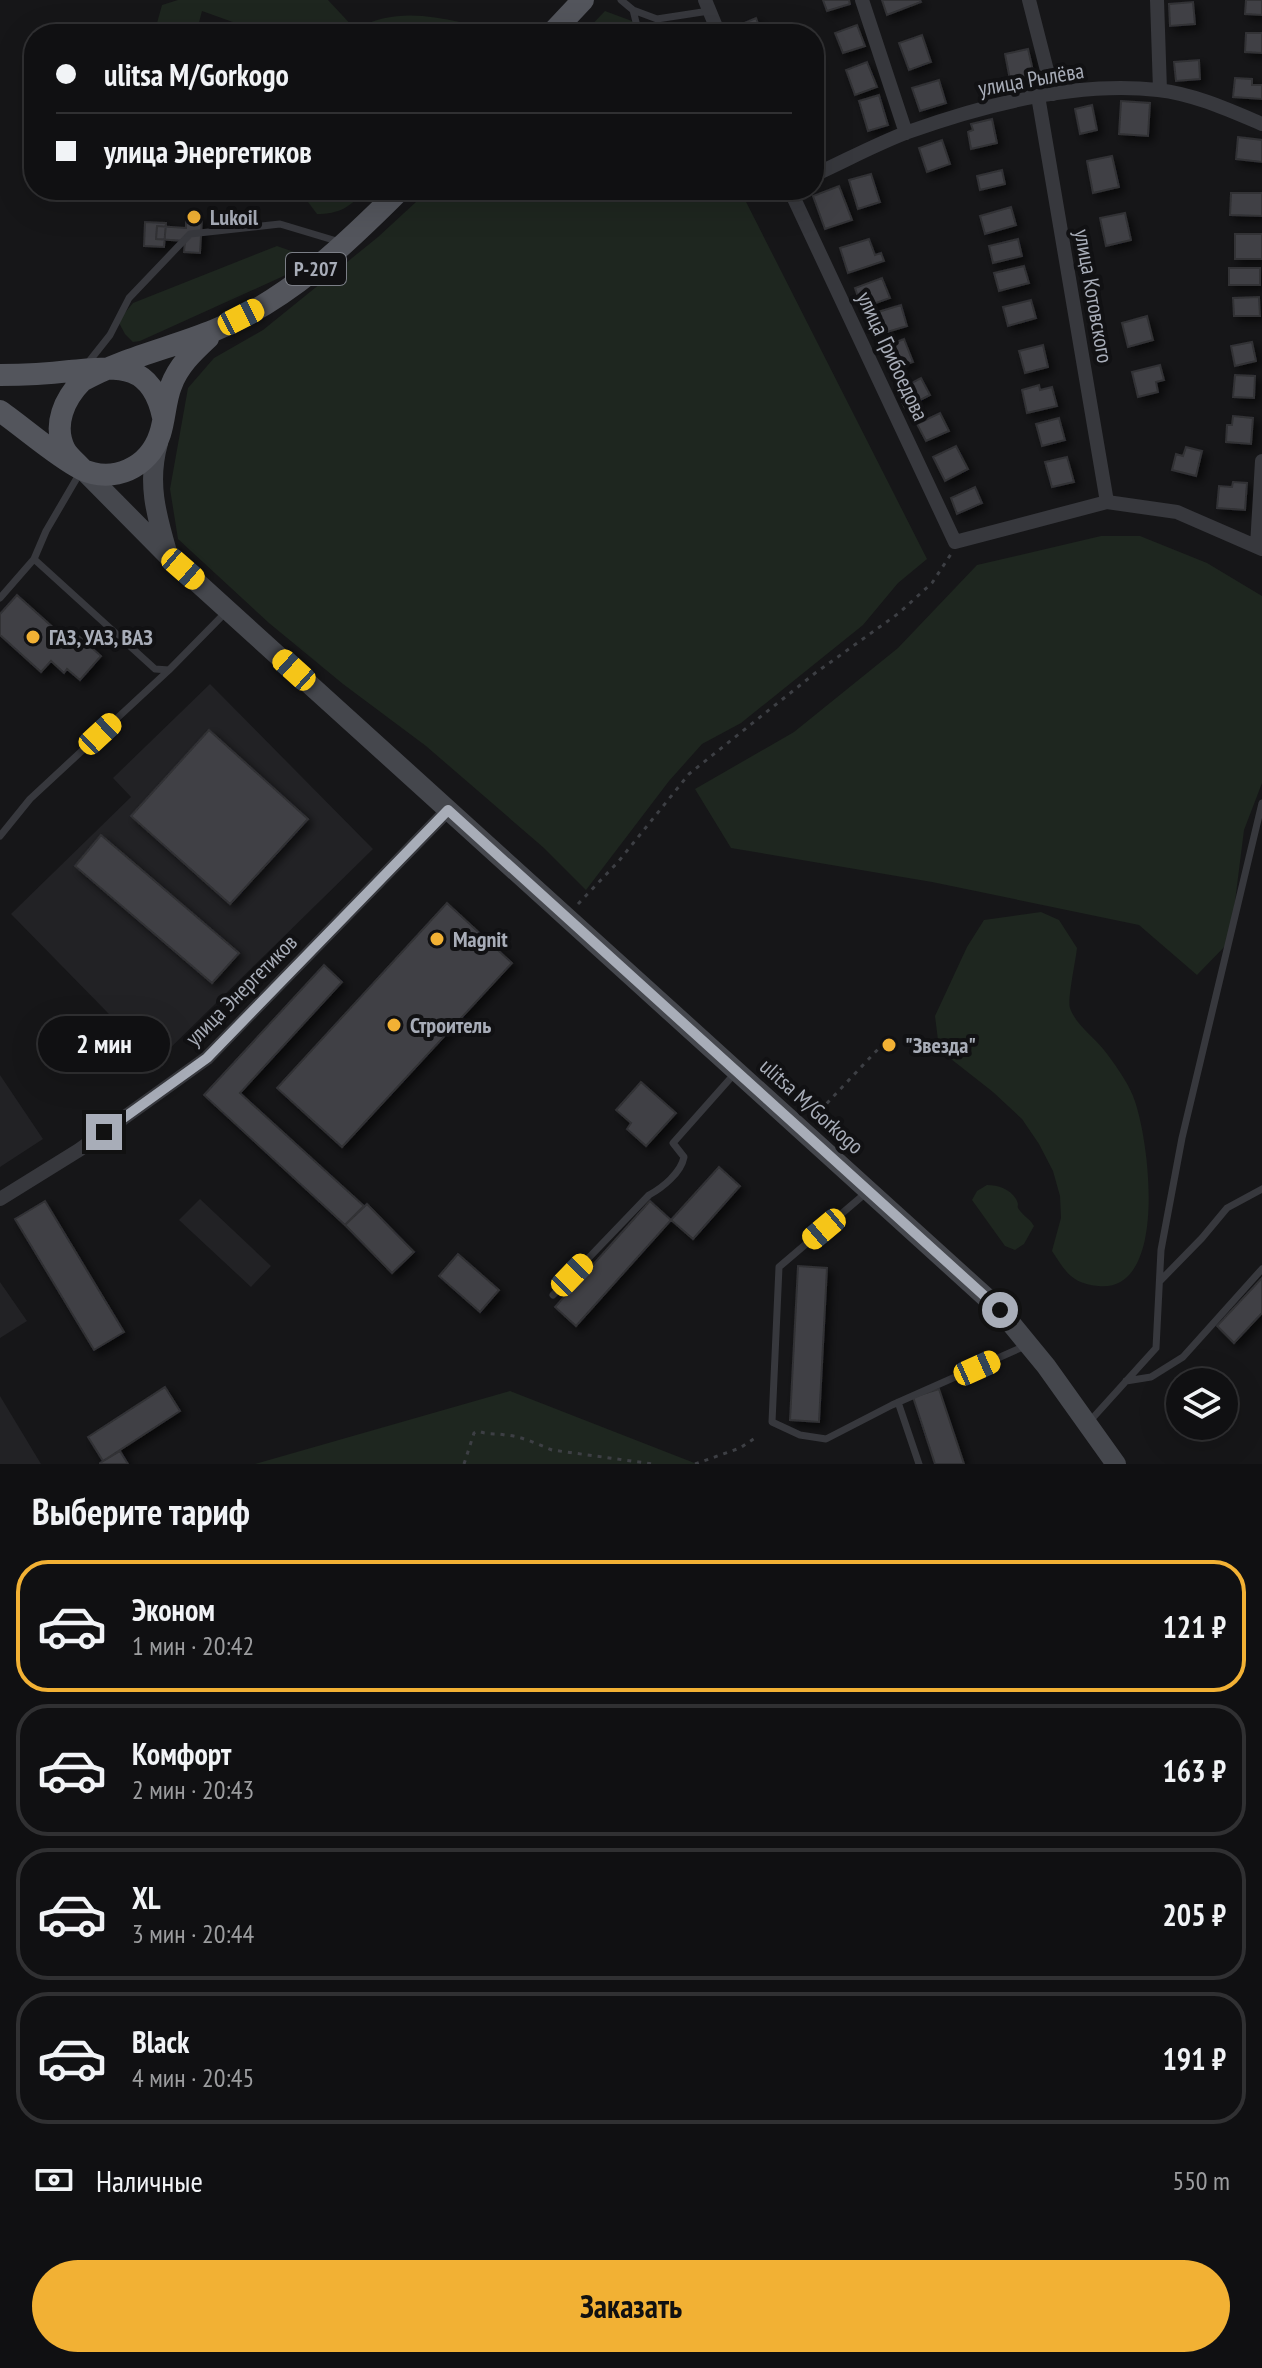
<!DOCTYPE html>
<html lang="ru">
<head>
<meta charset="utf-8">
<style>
	body { margin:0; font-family:"PT Sans Narrow",sans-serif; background:#19191b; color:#f1f3f6; height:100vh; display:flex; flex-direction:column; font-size:30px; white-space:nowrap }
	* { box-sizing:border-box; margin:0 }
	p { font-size:26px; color:#9c9d9f }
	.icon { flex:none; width:44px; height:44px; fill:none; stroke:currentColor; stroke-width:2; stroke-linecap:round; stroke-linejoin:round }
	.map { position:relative; height:1464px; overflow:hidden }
	.panel { display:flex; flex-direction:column; background:#101012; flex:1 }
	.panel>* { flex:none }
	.guide { position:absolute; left:24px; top:24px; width:800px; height:176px; border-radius:32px; box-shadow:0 8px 32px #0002,0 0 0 2px #303032; display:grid; align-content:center; height:176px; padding:0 32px; background:#101012 }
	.controls { position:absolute; left:1166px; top:1368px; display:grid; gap:16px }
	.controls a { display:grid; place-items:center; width:72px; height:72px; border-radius:50%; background:#101012; box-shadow:0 8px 32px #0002,0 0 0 2px #303032; font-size:40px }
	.end { position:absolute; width:36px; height:36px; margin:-18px; border:10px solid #a8adb8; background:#111; box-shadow:0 0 0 4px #111 }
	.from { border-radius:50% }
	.bubble { position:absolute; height:56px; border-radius:28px; background:#101012; box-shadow:0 8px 32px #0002,0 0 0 2px #303032; font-size:26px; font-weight:600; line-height:56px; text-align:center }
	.car { position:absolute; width:24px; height:48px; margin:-24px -12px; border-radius:10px; box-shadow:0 0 6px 2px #0007; background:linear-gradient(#f5c518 24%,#345 0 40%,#f5c518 0 76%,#345 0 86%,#f5c518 0) }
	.guide b { display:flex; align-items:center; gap:28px; height:76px; font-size:30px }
	.guide b+b { border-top:2px solid #303032 }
	.guide i { width:20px; height:20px; background:#f1f3f6 }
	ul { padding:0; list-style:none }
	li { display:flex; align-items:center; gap:24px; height:132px; margin:0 16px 12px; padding:0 16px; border:4px solid #303032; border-radius:32px }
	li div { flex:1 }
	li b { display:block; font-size:30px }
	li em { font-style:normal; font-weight:600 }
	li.current { border-color:#f2b134 }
	li>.icon { width:72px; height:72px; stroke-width:1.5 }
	h2 { padding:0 32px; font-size:36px; line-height:96px }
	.pay { display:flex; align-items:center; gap:20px; height:88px; padding:0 32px; font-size:30px }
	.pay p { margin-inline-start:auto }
	.action { display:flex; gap:16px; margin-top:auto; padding:16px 32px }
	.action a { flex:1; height:92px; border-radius:48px; background:#f2b134; color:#111; font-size:32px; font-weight:600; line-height:92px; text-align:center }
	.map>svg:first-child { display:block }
	.built { fill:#222225 }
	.green { fill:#1e261f }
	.building { fill:#404145; stroke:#303034; stroke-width:2; filter:url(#shadow) }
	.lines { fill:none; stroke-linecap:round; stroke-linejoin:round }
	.path { stroke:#3d3f44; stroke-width:3; stroke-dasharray:4 6; stroke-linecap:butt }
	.service { stroke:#37383d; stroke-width:7 }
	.minor { stroke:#37383d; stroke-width:14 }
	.secondary { stroke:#45474d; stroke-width:20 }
	.primary { stroke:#53555c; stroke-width:22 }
	.route { stroke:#a8adb8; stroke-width:10 }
	.poi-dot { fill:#f2b134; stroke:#111113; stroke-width:3 }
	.labels { text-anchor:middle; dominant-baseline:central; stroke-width:8; stroke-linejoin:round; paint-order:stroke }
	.shield { fill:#111113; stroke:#7b7e86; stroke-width:2 }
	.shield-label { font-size:20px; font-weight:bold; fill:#a8adb8 }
	.street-label { font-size:22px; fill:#a8adb8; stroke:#111113 }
	.poi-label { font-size:22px; font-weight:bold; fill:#a8adb8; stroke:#111113; text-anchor:start }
</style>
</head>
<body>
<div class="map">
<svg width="1262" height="1464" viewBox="0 0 1262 1464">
	<defs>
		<filter id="shadow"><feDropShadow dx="4.5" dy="4.5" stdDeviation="4" flood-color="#0009"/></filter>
	</defs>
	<rect width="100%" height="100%" fill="#161618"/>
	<!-- built -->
	<path class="built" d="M210,684L373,849L156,1062L11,914L131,797L113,778Z
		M0,1075L43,1139L0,1167Z
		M200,1199L271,1266L251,1287L179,1220Z
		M0,1282L27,1321L0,1338Z
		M0,1396L41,1464H0Z"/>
	<!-- green -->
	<path class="green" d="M178,0H328L355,29C409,0 460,25 515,34H252L241,25L202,11L196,34H154L162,5Z
		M605,11L656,30L658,34H583Z
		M313,190H365C351,207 339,214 317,214L302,194Z
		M429,190H740L927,559L898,583L863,625L741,723L702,744L669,781L586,890L544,848L426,746L343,684L269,623L178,539L170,489L188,388L214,358L263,330L378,237Z
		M277,246L294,252L288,274L140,341L133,342L125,334L118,321L133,303Z
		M1101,536H1140L1207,563L1262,596V783L1244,830L1230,941L1197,975L1139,925L932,882L731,848L695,789L794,732L898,648L977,565Z
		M1041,912L1059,920L1077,948C1076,959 1067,1001 1070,1008C1076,1025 1093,1036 1104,1050C1114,1063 1127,1081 1133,1096C1149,1135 1170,1294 1098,1286C1071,1283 1066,1272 1052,1251L1061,1218L1060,1196L1053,1171L1039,1144L1022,1119L993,1092L951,1059L938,1040L935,1016L967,947L984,920Z
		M987,1185C998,1185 1010,1189 1016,1199C1021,1208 1014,1204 1021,1212C1026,1218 1030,1219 1034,1226L1024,1244L1015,1250L1005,1246L972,1200L977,1191Z
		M510,1391L697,1464H255Z"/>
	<!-- building -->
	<path class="building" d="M823,0H849L850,4L827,11Z
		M882,0H920L921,2L887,15Z
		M1246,0H1262V15L1245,14Z
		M1193,2L1195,24L1170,26L1169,4Z
		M756,18L762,34H740L737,26Z
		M857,25L865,46L843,53L835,33Z
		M1246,33H1262V53L1245,52Z
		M922,35L931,62L909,70L899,43Z
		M1028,49L1034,75L1010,80L1005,54Z
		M1199,60L1200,79L1176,81L1174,62Z
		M867,62L877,87L855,95L846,70Z
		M1235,78L1252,79V85H1262V99L1233,97Z
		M939,80L946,103L920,111L912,88Z
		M879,95L888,125L868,131L859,101Z
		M1121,101L1150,103L1148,136L1119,134Z
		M1092,105L1097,130L1080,134L1075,109Z
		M992,119L997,143L971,149L968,132L973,130L971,124Z
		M1238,137L1262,140V162L1236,159Z
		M942,140L950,164L927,172L919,148Z
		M1112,156L1119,187L1093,193L1087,161Z
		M1002,170L1005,184L980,190L977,176Z
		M871,174L880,202L858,209L849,180Z
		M839,186L852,220L825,229L813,196Z
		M1231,193H1262V216L1230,215Z
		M1011,207L1016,225L985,234L980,216Z
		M1125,213L1131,240L1106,246L1100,218Z
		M186,217L202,218L200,253L184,252L185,241L156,239L157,226L186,228Z
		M145,222L166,223L164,247L144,246Z
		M1235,234H1262V259H1235Z
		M869,239L875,255L881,253L884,261L848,273L840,248Z
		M1018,239L1022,256L993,263L989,246Z
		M1024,266L1029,283L999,291L994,273Z
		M1229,268H1260V285H1229Z
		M882,278L890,298L862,308L855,288Z
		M1259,297L1260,316H1234L1233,298Z
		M1031,300L1036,318L1008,326L1003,307Z
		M901,305L907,326L874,336L868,315Z
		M1147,316L1153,340L1128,347L1122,323Z
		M904,339L913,362L891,370L883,347Z
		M1252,342L1256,361L1235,366L1231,346Z
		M1043,345L1048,367L1025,373L1019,351Z
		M1160,365L1164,380L1156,382L1158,392L1138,397L1132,372Z
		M1235,375L1255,376L1254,398L1233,397Z
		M921,378L930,395L905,408L896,391Z
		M1039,385L1040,390L1052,387L1057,406L1027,413L1022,390Z
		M940,413L949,431L926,441L917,424Z
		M1233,416L1253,418L1251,444L1226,442L1227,425H1232Z
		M1059,418L1065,440L1042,446L1036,424Z
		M956,446L968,469L945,481L933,457Z
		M1186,447L1202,451L1196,476L1172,470L1176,454L1183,456Z
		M1067,457L1074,482L1052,487L1045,462Z
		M1233,482L1247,483L1245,510L1217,508L1219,486L1232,487Z
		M975,487L982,503L957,514L951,498Z
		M17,595L66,639L73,631L101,656L80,680L67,669L64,673L51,661L41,672L0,635V614Z
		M209,730L308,819L230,904L131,816Z
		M101,835L239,953L212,983L75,866Z
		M447,903L512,963L342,1147L277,1088Z
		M324,965L342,982L240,1093L364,1206L345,1225L204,1095Z
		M641,1082L676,1113L646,1146L627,1129L631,1123L616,1110Z
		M719,1167L740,1186L693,1239L671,1220Z
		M45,1201L124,1332L94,1350L15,1219Z
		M650,1201L671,1220L576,1326L555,1307Z
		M367,1204L414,1252L392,1273L345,1225Z
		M458,1254L499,1290L480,1312L439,1276Z
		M798,1266L827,1268L819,1422L790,1420Z
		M1262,1278V1313L1234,1343L1217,1326Z
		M165,1387L180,1411L103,1461L88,1437Z
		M939,1389L964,1464H935L913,1397Z
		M120,1451L128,1464H100V1463Z"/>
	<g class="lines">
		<!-- path -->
		<path class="path" d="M578,904L618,862L689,774L814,674L899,613L932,583L951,554
			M813,1118L881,1046
			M464,1464L474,1433L478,1431C488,1435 495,1433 505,1435C521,1436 537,1444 552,1450L653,1464
			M695,1464L740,1448L758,1436"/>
		<!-- service -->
		<path class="service" d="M621,0L633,10L639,34
			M633,10L657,19L709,11
			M760,190L766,196L781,190
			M87,364L110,335L129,298L190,234L280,224L340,242
			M81,471L46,531L34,559L155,669L169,670L227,611
			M0,598L34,559
			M0,836L30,799L169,670
			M867,1192L779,1267L772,1422L800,1435L826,1439L892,1405L1025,1346
			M1160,1281L1202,1238L1227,1208L1262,1189
			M553,1295L649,1195C662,1188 681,1173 684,1157L673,1143L736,1072
			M1126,1381L1151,1377L1183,1357L1262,1269
			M898,1402L919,1464
			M1090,1421L1156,1348L1161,1250L1182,1138L1262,803"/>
		<!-- minor -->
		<path class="minor" d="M705,0L719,34
			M862,0L906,133
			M1029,0L1053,94
			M1157,0L1160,90
			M1038,96L1107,502
			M814,175C845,161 876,144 908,132C986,104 1075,81 1158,90C1194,94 1229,110 1262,124
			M790,190L955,542L1107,502L1177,512L1262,549
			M1257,546L1262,461
			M0,1199L79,1150L207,1058L448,810"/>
		<!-- secondary -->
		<path class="secondary" d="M158,443C147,482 156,514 167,552
			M82,469L168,556L1000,1310L1046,1366L1116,1464"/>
		<!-- primary -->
		<path class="primary" d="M551,34L583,0
			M0,375C24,375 46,374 70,371C117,367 151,361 163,417
			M0,411C23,427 57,457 81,469C113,484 149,468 160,434C165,419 165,401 171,386C178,366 193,352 208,338
			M82,469C77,463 69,457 65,450C52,425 65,398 82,381C123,358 171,348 215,330C289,299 344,246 400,190"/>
	</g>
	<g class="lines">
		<!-- route -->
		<path class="route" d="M104,1132L207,1058L448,810L1000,1310"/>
	</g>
	<!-- markers -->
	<g class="poi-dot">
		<circle cx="194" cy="217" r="8"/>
		<circle cx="33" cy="637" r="8"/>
		<circle cx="437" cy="939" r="8"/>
		<circle cx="394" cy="1025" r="8"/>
		<circle cx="889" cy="1045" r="8"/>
	</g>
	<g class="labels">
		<!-- shield labels -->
		<rect class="shield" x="286" y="253" width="60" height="32" rx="6"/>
		<g class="shield-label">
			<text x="316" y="269">Р-207</text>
		</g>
		<!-- street labels -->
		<g class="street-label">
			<text transform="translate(1031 79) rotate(-10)">улица Рылёва</text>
			<text transform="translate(1094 296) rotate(80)">улица Котовского</text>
			<text transform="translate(893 356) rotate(65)">улица Грибоедова</text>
			<text transform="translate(241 990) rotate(-45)">улица Энергетиков</text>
			<text transform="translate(812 1106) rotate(42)">ulitsa M/Gorkogo</text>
		</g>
		<!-- poi labels -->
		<g class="poi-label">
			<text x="210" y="217">Lukoil</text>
			<text x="49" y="637">ГАЗ, УАЗ, ВАЗ</text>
			<text x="453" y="939">Magnit</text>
			<text x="410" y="1025">Строитель</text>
			<text x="905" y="1045">"Звезда"</text>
		</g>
	</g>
</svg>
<div class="controls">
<a><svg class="icon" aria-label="layers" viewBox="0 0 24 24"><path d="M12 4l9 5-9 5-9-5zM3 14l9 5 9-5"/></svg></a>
</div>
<i class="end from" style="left:1000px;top:1310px"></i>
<i class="end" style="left:104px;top:1132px"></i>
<div class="bubble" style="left:38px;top:1016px;width:132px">2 мин</div>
<i class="car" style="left:241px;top:317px;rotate:63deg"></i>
<i class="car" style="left:183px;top:569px;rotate:131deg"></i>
<i class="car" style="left:294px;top:670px;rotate:312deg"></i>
<i class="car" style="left:100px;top:734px;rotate:47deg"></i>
<i class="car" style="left:824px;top:1229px;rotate:230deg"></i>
<i class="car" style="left:572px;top:1275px;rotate:44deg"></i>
<i class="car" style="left:977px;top:1368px;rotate:66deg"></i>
<div class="guide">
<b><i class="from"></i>ulitsa M/Gorkogo</b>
<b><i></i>улица Энергетиков</b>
</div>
</div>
<section class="panel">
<h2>Выберите тариф</h2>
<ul>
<li class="current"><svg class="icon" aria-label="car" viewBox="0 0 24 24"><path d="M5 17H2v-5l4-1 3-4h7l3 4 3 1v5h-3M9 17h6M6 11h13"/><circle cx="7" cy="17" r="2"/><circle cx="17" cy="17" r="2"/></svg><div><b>Эконом</b><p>1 мин · 20:42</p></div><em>121 ₽</em></li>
<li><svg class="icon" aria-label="car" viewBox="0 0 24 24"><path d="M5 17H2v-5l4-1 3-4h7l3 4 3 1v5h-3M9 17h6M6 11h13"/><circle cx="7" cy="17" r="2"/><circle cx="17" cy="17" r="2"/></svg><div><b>Комфорт</b><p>2 мин · 20:43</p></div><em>163 ₽</em></li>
<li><svg class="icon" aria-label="car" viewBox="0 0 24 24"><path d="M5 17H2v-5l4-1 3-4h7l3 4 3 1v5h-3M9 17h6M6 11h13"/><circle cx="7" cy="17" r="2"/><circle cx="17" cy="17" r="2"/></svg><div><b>XL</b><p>3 мин · 20:44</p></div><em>205 ₽</em></li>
<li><svg class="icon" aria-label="car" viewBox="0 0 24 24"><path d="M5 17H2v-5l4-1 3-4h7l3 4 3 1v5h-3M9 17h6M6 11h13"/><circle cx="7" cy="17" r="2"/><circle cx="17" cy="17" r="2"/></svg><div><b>Black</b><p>4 мин · 20:45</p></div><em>191 ₽</em></li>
</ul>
<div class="pay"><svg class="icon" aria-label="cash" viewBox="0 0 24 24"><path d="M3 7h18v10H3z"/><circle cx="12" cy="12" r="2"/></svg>Наличные<p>550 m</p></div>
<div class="action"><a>Заказать</a></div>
</section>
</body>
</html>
